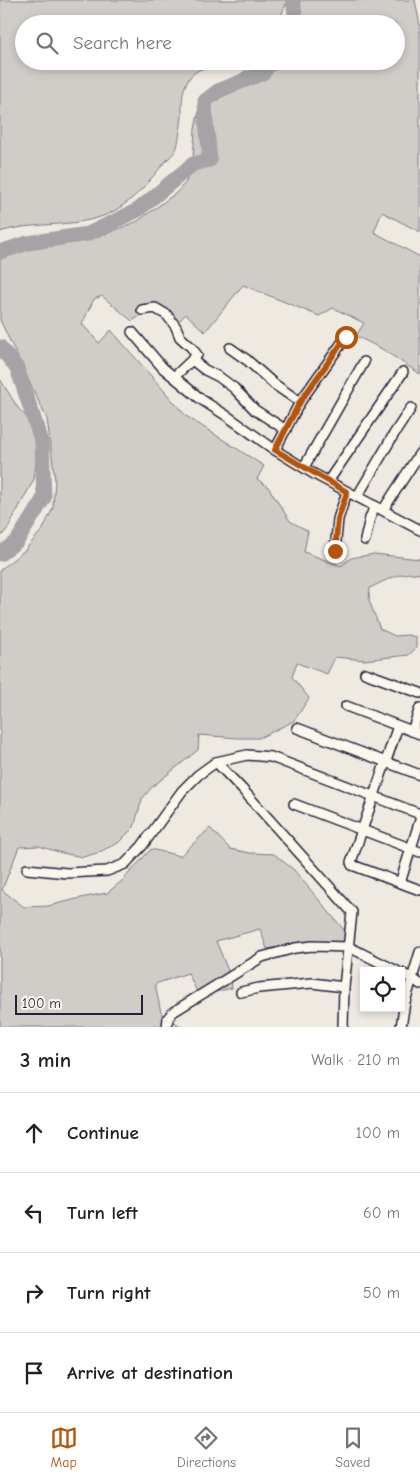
<!DOCTYPE html>
<html lang="en">
<head>
<meta charset="utf-8">
<style>
  body { margin:0; font-family:"Comic Neue",sans-serif; background:#f6f6f6; color:#202124 }
  .controls { position:absolute; right:15px; bottom:15px; display:grid; overflow:hidden; border-radius:0px; box-shadow:0 2px 8px #0003 }
  .controls button { width:45px; height:45px; display:grid; place-items:center; padding:0; border:0; border-bottom:1px solid #e0e0e0; background:#fff; color:#202124; font:25px sans-serif }
  .scale { position:absolute; left:15px; bottom:12px; width:128px; box-sizing:border-box; padding-left:5px; border:2px solid #22223b; border-top:0; font-size:14px; line-height:18px; white-space:nowrap; color:#22223b; -webkit-text-stroke:4px #fbf7ec; paint-order:stroke }
  .stop { position:absolute; width:15px; height:15px; margin:-11px; border:4px solid #b45309; border-radius:50%; background:#fff }
  .stop.end { background:#b45309; border-color:#fff; box-shadow:0 1px 5px #0008 }
  .list { margin:0; padding:0; list-style:none }
  h2 { display:flex; justify-content:space-between; align-items:center; height:65px; margin:0; padding:0 20px; font-size:21px }
  h2 small { font-size:16px; font-weight:400; color:#757577 }
  .list li { display:grid; grid-template-columns:32px 1fr auto; gap:15px; align-items:center; box-sizing:border-box; height:80px; padding:0 20px; border-top:1px solid #e0e0e0 }
  .list b { display:block; font-size:19px; white-space:nowrap }
  .list em { font-size:16px; font-style:normal; color:#757577 }
  .icon { flex:none; width:28px; height:28px; fill:none; stroke:currentColor; stroke-width:2; stroke-linecap:round; stroke-linejoin:round }
  .map { position:relative; flex:none; width:420px; height:1027px; overflow:hidden }
  .search { position:absolute; background:#fff; box-shadow:0 2px 8px #0003; left:15px; right:15px; top:15px; height:55px; display:flex; align-items:center; gap:12px; box-sizing:border-box; padding:0 18px; border-radius:28px; color:#757577; font-size:19px }
  .sheet { height:385px; background:#fff }
  nav { display:flex; justify-content:space-around; align-items:center; box-sizing:border-box; height:70px; border-top:1px solid #e0e0e0; background:#fff; font-size:14px; color:#757577 }
  nav a { display:grid; justify-items:center; gap:2px }
  nav .on { color:#b45309 }
  .map>svg:first-child { display:block }
</style>
</head>
<body>
<div class="map">
<svg width="420" height="1027" viewBox="0 0 420 1027">
  <rect width="100%" height="100%" fill="#eeeae2"/>
  <filter id="ink" filterUnits="userSpaceOnUse"><feTurbulence type="fractalNoise" baseFrequency=".02" numOctaves="2"/><feDisplacementMap in="SourceGraphic" scale="10" xChannelSelector="R" yChannelSelector="G"/><feConvolveMatrix kernelMatrix="1 2 1 2 8 2 1 2 1" color-interpolation-filters="sRGB"/></filter>
  <g filter="url(#ink)">
    <g fill="#d0cdc9" stroke="#797882">
      <path d="M0,0H288L277,24H24V61H225C216,65 199,68 193,74C181,85 182,102 182,117C181,125 179,140 177,147C175,153 169,158 165,162C150,180 136,198 116,210C81,230 37,220 0,232Z"/>
      <path d="M297,0H415L420,26V232L382,212L374,232L420,257V374L382,349L356,336L364,323L333,308L319,316L243,285L205,332L186,314L176,324L156,306L132,321L102,296L94,299L82,324L99,343L111,330L186,416L264,466L257,479L268,487L290,521L308,531L304,552L341,566L351,558L374,554L420,559V574C404,570 384,581 370,588L369,600L380,629L395,636L408,635L416,637V648L409,655L364,660L335,657L327,674L297,663L292,677L309,698L294,721L259,738H238L199,735L198,750L152,787L142,799L134,827L118,843L97,853L83,857L62,853L39,846L19,847L2,890L24,907L48,906L85,897L107,893L122,881L151,849L180,856L210,828L230,849L250,853L274,854L294,870L349,936L345,946L311,941L267,949L260,929L216,941L231,978L232,988L199,996L188,973L155,984L161,1013L182,1027H0V570L25,550L43,529L53,508L55,480L47,419L0,320V254L63,239L88,235L106,234L138,221L176,193L186,182L193,159L195,129L200,106L224,85L247,70L257,61H396V24H291L295,12Z"/>
      <path d="M0,379L18,408L31,422L39,437L34,479L8,528L0,538Z"/>
    </g>
    <g fill="none" stroke-linecap="round" stroke-linejoin="round">
      <g stroke="#a6a3a7" stroke-width="15">
        <path d="M293,0L296,21L295,24"/>
        <path d="M0,252L28,243L88,234L138,210L193,164L210,160L206,121L205,101L218,91L263,73L273,61"/>
        <path d="M0,347L17,368L42,443L44,498L17,541L0,554"/>
      </g>
      <g stroke="#22223b" stroke-width="12">
        <g id="minor">
          <path d="M142,310L155,308L167,315L176,327L180,337L191,347L197,355L174,377"/>
          <path d="M132,332L163,368L202,400L227,416L275,450L314,474L420,530"/>
          <path d="M230,348L247,360L274,384L300,402"/>
          <path d="M192,360L205,370L219,377L234,388L255,410L286,430"/>
          <path d="M275,450L300,402L346,337"/>
          <path d="M304,467L364,362"/>
          <path d="M329,480L403,372"/>
          <path d="M357,497L394,434L411,408"/>
          <path d="M383,510L420,453"/>
          <path d="M365,540L370,518L375,506"/>
          <path d="M335,551L338,519L347,492"/>
          <path d="M365,673L420,693"/>
          <path d="M346,706L420,734"/>
          <path d="M398,726L351,862L352,865L420,890"/>
          <path d="M297,728L420,775"/>
          <path d="M412,731L420,708"/>
          <path d="M216,762L242,789L352,912L344,987L343,1027"/>
          <path d="M294,804L420,852"/>
          <path d="M27,869L67,873L107,871L125,864L142,846L182,791L198,775L216,762L247,755L271,757L420,814"/>
          <path d="M400,883L420,820"/>
          <path d="M401,973L412,978L420,984"/>
          <path d="M241,992L259,988L312,983L344,987"/>
          <path d="M167,1027L168,1018L173,1012L262,957L295,948L312,946L349,947L397,971"/>
          <path d="M401,1027L405,1002L420,952"/>
        </g>
      </g>
      <use href="#minor" stroke="#fbf7ec" stroke-width="9"/>
    </g>
  </g>
  <g fill="none" stroke-linecap="round" stroke-linejoin="round" filter="url(#ink)">
    <path stroke="#b45309" stroke-width="6" d="M335,551L338,519L347,492L275,450L300,402L346,337"/>
  </g>
</svg>
<div class="controls">
<button><svg class="icon" aria-label="locate" viewBox="0 0 24 24"><circle cx="12" cy="12" r="6"/><path d="M12 2v4M12 18v4M2 12h4M18 12h4"/></svg></button>
</div>
<div class="scale">100 m</div>
<div class="stop" style="left:346px;top:337px"></div>
<div class="stop end" style="left:335px;top:551px"></div>
<div class="search"><svg class="icon" aria-label="search" viewBox="0 0 24 24"><circle cx="10" cy="10" r="6"/><path d="M15 15l6 6"/></svg>Search here</div>
</div>
<section class="sheet">
<h2>3 min<small>Walk · 210 m</small></h2>
<ul class="list">
<li><svg class="icon" aria-label="ahead" viewBox="0 0 24 24"><path d="M12 20V5M6 11l6-6 6 6"/></svg><div><b>Continue</b></div><em>100 m</em></li>
<li><svg class="icon" aria-label="left" viewBox="0 0 24 24"><path d="M17 20v-9H6M10 6l-5 5 5 5"/></svg><div><b>Turn left</b></div><em>60 m</em></li>
<li><svg class="icon" aria-label="right" viewBox="0 0 24 24"><path d="M7 20v-9h11M14 6l5 5-5 5"/></svg><div><b>Turn right</b></div><em>50 m</em></li>
<li><svg class="icon" aria-label="arrive" viewBox="0 0 24 24"><path d="M6 21V4h12l-3 4 3 4H6"/></svg><div><b>Arrive at destination</b></div></li>
</ul>
</section>
<nav>
<a class="on"><svg class="icon" aria-label="map" viewBox="0 0 24 24"><path d="M3 6l6-2 6 2 6-2v14l-6 2-6-2-6 2zM9 4v14M15 6v14"/></svg>Map</a>
<a><svg class="icon" aria-label="directions" viewBox="0 0 24 24"><path d="M12 3l9 9-9 9-9-9zM9 14v-3h6M13 9l2 2-2 2"/></svg>Directions</a>
<a><svg class="icon" aria-label="saved" viewBox="0 0 24 24"><path d="M7 4h10v16l-5-4-5 4z"/></svg>Saved</a>
</nav>
</body>
</html>
